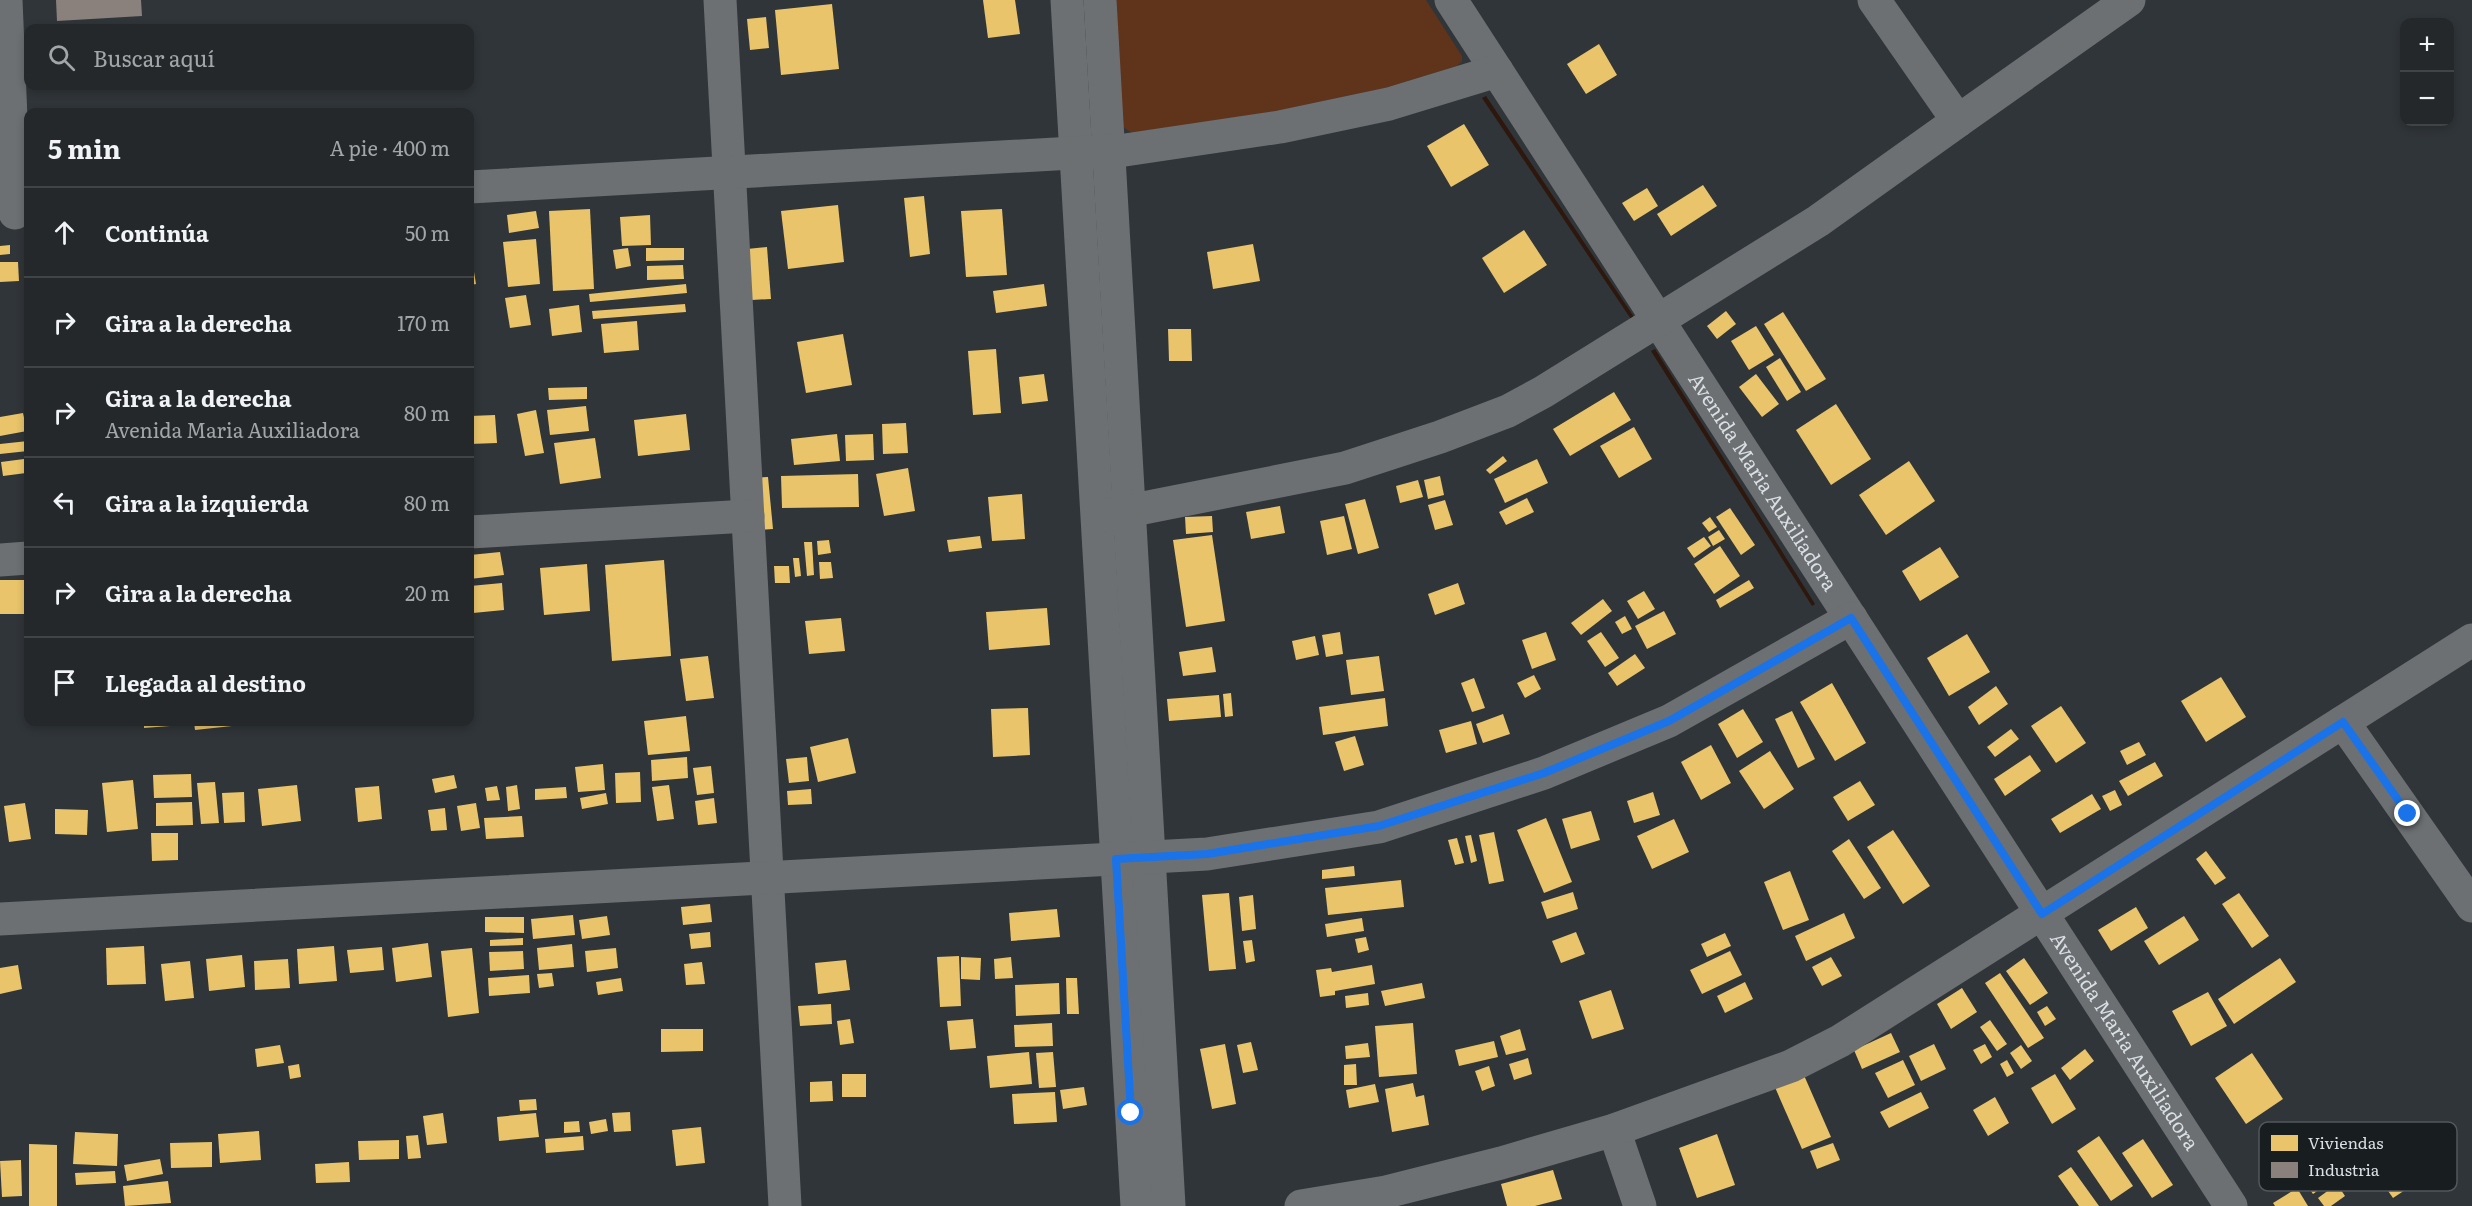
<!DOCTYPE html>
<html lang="es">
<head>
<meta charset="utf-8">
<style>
  body { margin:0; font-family:Literata,serif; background:#303437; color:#f1f3f6 }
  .controls { position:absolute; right:18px; top:18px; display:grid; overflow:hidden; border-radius:12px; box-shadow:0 3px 9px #0003 }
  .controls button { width:54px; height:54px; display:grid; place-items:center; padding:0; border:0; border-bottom:2px solid #414447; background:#24282b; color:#f1f3f6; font:30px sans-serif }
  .stop { position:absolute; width:18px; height:18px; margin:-14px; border:4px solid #1a73e8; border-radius:50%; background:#fff }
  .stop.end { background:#1a73e8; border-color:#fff; box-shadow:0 2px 6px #0008 }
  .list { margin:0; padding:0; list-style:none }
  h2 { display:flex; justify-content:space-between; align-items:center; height:78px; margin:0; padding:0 24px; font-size:26px }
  h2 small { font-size:20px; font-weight:400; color:#a3a6a9 }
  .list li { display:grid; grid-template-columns:39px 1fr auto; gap:18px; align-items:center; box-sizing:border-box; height:90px; padding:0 24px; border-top:2px solid #414447 }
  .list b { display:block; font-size:22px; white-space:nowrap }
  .list p { margin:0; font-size:20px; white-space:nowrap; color:#a3a6a9 }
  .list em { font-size:20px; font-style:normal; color:#a3a6a9 }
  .icon { flex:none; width:33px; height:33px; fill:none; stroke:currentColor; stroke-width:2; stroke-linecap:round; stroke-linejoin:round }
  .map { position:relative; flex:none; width:2472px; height:1206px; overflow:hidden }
  .search { position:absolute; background:#24282b; box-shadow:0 3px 9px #0003; left:24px; top:24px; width:450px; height:66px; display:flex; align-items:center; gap:15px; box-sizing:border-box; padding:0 21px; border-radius:12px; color:#a3a6a9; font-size:22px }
  .panel { position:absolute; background:#24282b; box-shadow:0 3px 9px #0003; left:24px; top:108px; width:450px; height:618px; border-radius:12px }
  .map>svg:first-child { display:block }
</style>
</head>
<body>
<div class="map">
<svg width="2472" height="1206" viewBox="0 0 2472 1206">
  <rect width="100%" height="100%" fill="#303539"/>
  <path fill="#60331b" d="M1114,0H1426L1462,56V61L1457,66L1385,88L1271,112L1132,133L1123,127Z"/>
  <g fill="#2e170c">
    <path d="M1486,96L1636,320L1633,322L1482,98Z"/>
    <path d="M1655,349L1815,604L1812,606L1651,351Z"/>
  </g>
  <g fill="#e9c46a">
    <path d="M983,0H1015L1020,34L988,38Z"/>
    <path d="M832,4L839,69L781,75L775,10Z"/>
    <path d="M766,17L769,48L750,50L747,19Z"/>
    <path d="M1599,44L1617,75L1586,94L1567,64Z"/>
    <path d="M1464,124L1489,165L1451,187L1427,146Z"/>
    <path d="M1703,185L1717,206L1671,236L1657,214Z"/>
    <path d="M1647,188L1658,206L1634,221L1622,203Z"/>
    <path d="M924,196L930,254L910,257L904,198Z"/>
    <path d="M838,205L844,262L788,269L781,211Z"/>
    <path d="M590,209L594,289L553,291L549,211Z"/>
    <path d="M1002,209L1007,275L966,277L961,211Z"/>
    <path d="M536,211L539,228L509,233L507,215Z"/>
    <path d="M650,215L651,245L622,246L620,217Z"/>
    <path d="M1524,230L1547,265L1504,293L1482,258Z"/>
    <path d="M536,239L540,284L508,287L503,242Z"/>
    <path d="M1253,244L1260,281L1213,289L1207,252Z"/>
    <path d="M10,245V254L0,255V246Z"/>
    <path d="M767,247L771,299L752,300L747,249Z"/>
    <path d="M470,248L476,284L470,285Z"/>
    <path d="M628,248L631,266L616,269L613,250Z"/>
    <path d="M646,248H684V260L646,261Z"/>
    <path d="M0,262H18L19,281L0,282Z"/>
    <path d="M683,265L684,279L647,280V266Z"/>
    <path d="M686,284L687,293L590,302L589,294Z"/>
    <path d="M1044,284L1047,306L996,313L993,291Z"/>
    <path d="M526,295L531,325L510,328L505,298Z"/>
    <path d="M685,304L686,312L593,319L592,311Z"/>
    <path d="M579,305L582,332L552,336L549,309Z"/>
    <path d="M1726,311L1736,324L1717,339L1707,326Z"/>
    <path d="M1783,312L1826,379L1806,391L1764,324Z"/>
    <path d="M637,321L639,350L604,353L601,324Z"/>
    <path d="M1756,326L1774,355L1749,370L1731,341Z"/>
    <path d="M1168,329H1191L1192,361H1169Z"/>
    <path d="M843,334L852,385L806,393L797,342Z"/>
    <path d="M996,349L1001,413L973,415L968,351Z"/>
    <path d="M1780,358L1801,392L1787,401L1766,367Z"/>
    <path d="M1044,374L1048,401L1022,404L1019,377Z"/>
    <path d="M1756,374L1779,404L1762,417L1739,387Z"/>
    <path d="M587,387V399L549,400L548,388Z"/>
    <path d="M1614,392L1631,420L1570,456L1553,429Z"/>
    <path d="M1836,404L1871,459L1831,485L1796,430Z"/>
    <path d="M586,406L589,431L550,435L547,410Z"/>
    <path d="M536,410L544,453L525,456L517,414Z"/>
    <path d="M23,413L27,431L0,436V417Z"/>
    <path d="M686,414L690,450L638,456L634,420Z"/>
    <path d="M495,415L497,443L470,444V416Z"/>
    <path d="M906,423L908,453L883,454L882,424Z"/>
    <path d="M1634,427L1652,459L1619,478L1600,446Z"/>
    <path d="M837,434L840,461L794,465L791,439Z"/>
    <path d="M873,434L874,460L846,461L845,435Z"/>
    <path d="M595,438L601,478L560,484L554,443Z"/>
    <path d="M28,441V451L0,454V444Z"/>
    <path d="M1503,456L1507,461L1490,474L1486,470Z"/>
    <path d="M24,459L26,473L3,476L1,462Z"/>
    <path d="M1537,459L1548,483L1505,503L1494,479Z"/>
    <path d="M1909,461L1935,501L1886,535L1859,495Z"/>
    <path d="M908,468L915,511L884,516L876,474Z"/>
    <path d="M858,474L859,507L782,508L781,476Z"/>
    <path d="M1440,476L1444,495L1428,499L1424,480Z"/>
    <path d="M768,477L773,529L756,530L751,478Z"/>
    <path d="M1418,480L1423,497L1400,503L1396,486Z"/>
    <path d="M1022,494L1025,539L992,541L988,497Z"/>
    <path d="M1527,498L1534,512L1506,525L1499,512Z"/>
    <path d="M1365,499L1379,548L1358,554L1345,504Z"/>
    <path d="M1445,500L1453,525L1435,530L1428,505Z"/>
    <path d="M1280,506L1285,533L1251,539L1246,512Z"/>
    <path d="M1730,508L1755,545L1741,555L1716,517Z"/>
    <path d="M1212,516L1213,532L1186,534L1185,517Z"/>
    <path d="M1344,516L1352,549L1327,555L1320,521Z"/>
    <path d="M1710,517L1717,527L1709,532L1702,523Z"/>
    <path d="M1719,530L1725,539L1713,546L1708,537Z"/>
    <path d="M1212,535L1225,621L1186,627L1173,540Z"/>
    <path d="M980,536L982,548L949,552L947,540Z"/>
    <path d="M1704,537L1711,546L1694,558L1687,548Z"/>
    <path d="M829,540L831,553L818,555L817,541Z"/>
    <path d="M804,542H812L814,575L807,576Z"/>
    <path d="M1720,546L1740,576L1714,594L1694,564Z"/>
    <path d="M1940,547L1959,577L1920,601L1902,571Z"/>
    <path d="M500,552L504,575L470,579V555Z"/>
    <path d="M793,558H799L801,576L795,577Z"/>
    <path d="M664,560L671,656L612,661L605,565Z"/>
    <path d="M819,562H831L833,578L820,579Z"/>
    <path d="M587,564L590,611L544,615L540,568Z"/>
    <path d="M774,566H789L790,583H775Z"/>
    <rect x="0" y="580" width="28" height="34"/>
    <path d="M1749,580L1754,588L1720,608L1716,600Z"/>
    <path d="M502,583L504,610L473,613L470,586Z"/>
    <path d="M1458,583L1465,604L1435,615L1428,594Z"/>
    <path d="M1644,591L1655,609L1638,619L1627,601Z"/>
    <path d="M1603,599L1612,611L1581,635L1571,623Z"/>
    <path d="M1047,608L1050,645L989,650L986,612Z"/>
    <path d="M1664,611L1676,634L1647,649L1635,626Z"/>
    <path d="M1625,616L1632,629L1622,634L1615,622Z"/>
    <path d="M841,618L845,651L809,654L805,621Z"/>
    <path d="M1340,632L1343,654L1326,657L1322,635Z"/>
    <path d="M1546,632L1556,660L1532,669L1522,640Z"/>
    <path d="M1601,632L1619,658L1605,667L1587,641Z"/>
    <path d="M1967,634L1990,672L1949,696L1927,658Z"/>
    <path d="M1315,636L1319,655L1296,660L1292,641Z"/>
    <path d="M1212,647L1216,672L1183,676L1179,652Z"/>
    <path d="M1635,654L1645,668L1617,686L1608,673Z"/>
    <path d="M708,656L714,698L686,701L680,659Z"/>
    <path d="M1379,656L1384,691L1351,695L1346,660Z"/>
    <path d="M1534,675L1541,689L1525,698L1517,683Z"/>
    <path d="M2221,677L2246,717L2206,742L2181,701Z"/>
    <path d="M1474,678L1485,708L1472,712L1461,683Z"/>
    <path d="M1832,683L1866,743L1835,761L1800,702Z"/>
    <path d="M1996,686L2008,704L1979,725L1968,707Z"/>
    <path d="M1231,693L1233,716L1225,717L1223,694Z"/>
    <path d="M1219,695L1221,717L1169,721L1167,699Z"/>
    <path d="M1385,698L1388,726L1323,735L1319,707Z"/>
    <path d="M2061,706L2086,743L2056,763L2031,726Z"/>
    <path d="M1028,708L1030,755L993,757L991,709Z"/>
    <path d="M1743,709L1763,742L1737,758L1718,724Z"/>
    <path d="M1792,711L1815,759L1798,768L1775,719Z"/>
    <path d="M1503,714L1510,734L1483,743L1476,724Z"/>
    <path d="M686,716L690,751L648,755L644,721Z"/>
    <path d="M1471,721L1477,744L1446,753L1439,730Z"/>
    <path d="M144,722H183V725L144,728Z"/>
    <path d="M194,722H231L232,726L195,730Z"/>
    <path d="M2011,729L2019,739L1995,757L1987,747Z"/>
    <path d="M1355,736L1364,765L1344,771L1335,742Z"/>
    <path d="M848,738L856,773L818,782L810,747Z"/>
    <path d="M2139,742L2146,755L2127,765L2120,751Z"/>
    <path d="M1711,745L1731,783L1701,800L1681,762Z"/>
    <path d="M1770,751L1794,789L1764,809L1739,771Z"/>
    <path d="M2030,755L2041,771L2005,796L1994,779Z"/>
    <path d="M687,757L688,778L652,781L651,760Z"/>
    <path d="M807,757L809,781L789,783L786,759Z"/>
    <path d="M2155,762L2163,776L2128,796L2119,781Z"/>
    <path d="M603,764L605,790L578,792L575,767Z"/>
    <path d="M711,766L714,793L697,795L693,768Z"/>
    <path d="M640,772L641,802L616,803L615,773Z"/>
    <path d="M191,774L192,797L154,798L153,775Z"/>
    <path d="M454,775L457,788L435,793L432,779Z"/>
    <path d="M133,780L138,829L107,832L102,783Z"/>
    <path d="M1860,781L1875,805L1848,821L1833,797Z"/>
    <path d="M215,782L219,823L201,824L197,783Z"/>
    <path d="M297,785L301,821L262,826L258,789Z"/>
    <path d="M517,785L520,809L508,811L506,787Z"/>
    <path d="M669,785L674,819L657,821L652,787Z"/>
    <path d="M379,786L382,819L358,822L355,788Z"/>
    <path d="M497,786L500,800L487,801L485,788Z"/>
    <path d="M566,787L567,798L535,800V789Z"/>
    <path d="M811,789L812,804L788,805L787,791Z"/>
    <path d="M2115,790L2122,805L2110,811L2102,796Z"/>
    <path d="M244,792L245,822L224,823L222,793Z"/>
    <path d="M1653,792L1660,815L1634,823L1627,801Z"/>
    <path d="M606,793L608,804L582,809L580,798Z"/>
    <path d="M2092,794L2101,809L2060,833L2051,819Z"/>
    <path d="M714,798L717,823L698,825L695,801Z"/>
    <path d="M192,802L193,825L156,826V803Z"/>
    <path d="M25,803L31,839L9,842L4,806Z"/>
    <path d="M476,803L480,828L461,831L457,806Z"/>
    <path d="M445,808L447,830L431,831L428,810Z"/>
    <path d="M55,809L88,810L87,835L55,834Z"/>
    <path d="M1591,811L1600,840L1571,849L1562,819Z"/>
    <path d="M522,816L524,837L486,839L484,818Z"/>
    <path d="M1546,818L1572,882L1544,893L1517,830Z"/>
    <path d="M1674,819L1689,852L1652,869L1637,836Z"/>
    <path d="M1893,830L1930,886L1903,904L1867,847Z"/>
    <path d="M1494,832L1504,881L1489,884L1479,835Z"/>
    <path d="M151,833H178V860L152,861Z"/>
    <path d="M1471,835L1477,861L1471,863L1465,836Z"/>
    <path d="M1457,838L1464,863L1455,865L1448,840Z"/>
    <path d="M1849,839L1881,888L1864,899L1832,851Z"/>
    <path d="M2206,851L2226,878L2215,885L2196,859Z"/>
    <path d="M1354,866L1355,876L1322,879V870Z"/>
    <path d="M1790,871L1809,920L1783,930L1764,882Z"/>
    <path d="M1401,880L1404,907L1328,915L1325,888Z"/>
    <path d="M1573,892L1578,909L1547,919L1541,902Z"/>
    <path d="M1229,893L1236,969L1209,971L1202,895Z"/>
    <path d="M2239,893L2269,936L2252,948L2222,904Z"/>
    <path d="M1253,895L1256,929L1242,931L1239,897Z"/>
    <path d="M710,904L712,922L683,925L681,907Z"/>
    <path d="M2136,907L2148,928L2111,951L2098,930Z"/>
    <path d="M1057,909L1060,937L1011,941L1009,913Z"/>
    <path d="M1844,913L1855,938L1806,961L1795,936Z"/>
    <path d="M573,915L575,935L533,939L531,919Z"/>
    <path d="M607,916L610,935L582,939L579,920Z"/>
    <path d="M2184,916L2199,940L2159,965L2144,941Z"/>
    <path d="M485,917H524V933L485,932Z"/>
    <path d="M1362,918L1364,931L1327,937L1325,924Z"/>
    <path d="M710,932L711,947L691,949L689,934Z"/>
    <path d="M1576,932L1585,954L1561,963L1552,941Z"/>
    <path d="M1725,933L1731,946L1707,957L1701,944Z"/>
    <path d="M1366,937L1369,950L1358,953L1355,939Z"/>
    <path d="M523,938V945L490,946V940Z"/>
    <path d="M1252,940L1255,961L1246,963L1243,941Z"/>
    <path d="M428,943L432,977L396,982L392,948Z"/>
    <path d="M572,944L574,967L539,970L537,948Z"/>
    <path d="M144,946L146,984L107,985L106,948Z"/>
    <path d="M334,946L337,981L299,984L297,949Z"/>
    <path d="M382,947L384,970L350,973L347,950Z"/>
    <path d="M472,948L479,1013L448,1017L441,951Z"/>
    <path d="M616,948L618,968L587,972L585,951Z"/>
    <path d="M523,951L524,969L490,971L489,952Z"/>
    <path d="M1730,951L1742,975L1702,994L1690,970Z"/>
    <path d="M242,955L245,987L209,991L206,959Z"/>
    <path d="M959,956L961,1006L940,1007L937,957Z"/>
    <path d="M961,957L981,958L980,980L961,979Z"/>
    <path d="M1011,957L1013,978L995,979L994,959Z"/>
    <path d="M1831,957L1842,976L1822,986L1812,967Z"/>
    <path d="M2024,958L2048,993L2030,1005L2006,971Z"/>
    <path d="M2280,958L2296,982L2234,1024L2218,999Z"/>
    <path d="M288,959L290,988L255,990L254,961Z"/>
    <path d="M846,960L850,990L818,994L815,963Z"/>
    <path d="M190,961L194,998L165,1001L161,964Z"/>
    <path d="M702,962L705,984L686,985L684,964Z"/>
    <path d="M18,965L22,989L0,994V968Z"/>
    <path d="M1372,965L1375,984L1335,991V995L1320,997L1316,970L1331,968L1332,972Z"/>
    <path d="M552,973L554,986L539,988L537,974Z"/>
    <path d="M2000,973L2044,1038L2028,1048L1985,983Z"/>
    <path d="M529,975L530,993L489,996L488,978Z"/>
    <path d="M621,978L623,991L598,995L596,982Z"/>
    <path d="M1066,978H1077L1079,1014H1067Z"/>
    <path d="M1745,982L1753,999L1725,1013L1717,996Z"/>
    <path d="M1059,983L1060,1014L1016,1016L1015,985Z"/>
    <path d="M1422,983L1425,998L1385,1006L1381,991Z"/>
    <path d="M1962,988L1977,1012L1951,1029L1937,1004Z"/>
    <path d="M1611,990L1624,1029L1592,1039L1579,1001Z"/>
    <path d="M2208,992L2227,1026L2191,1046L2172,1011Z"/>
    <path d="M1368,993L1369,1005L1346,1008L1345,996Z"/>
    <path d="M831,1004L832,1024L800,1026L798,1006Z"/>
    <path d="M2047,1006L2056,1019L2045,1026L2037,1012Z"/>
    <path d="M850,1019L854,1043L840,1045L837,1021Z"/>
    <path d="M973,1019L976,1048L950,1050L947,1021Z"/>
    <path d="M1990,1020L2007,1044L1997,1051L1980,1027Z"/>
    <path d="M1052,1023L1053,1046L1015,1047L1014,1025Z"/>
    <path d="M1413,1023L1417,1074L1379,1077L1375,1026Z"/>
    <path d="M661,1029H703V1051L661,1052Z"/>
    <path d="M1520,1029L1526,1050L1506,1055L1500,1036Z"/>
    <path d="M1891,1033L1900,1052L1862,1069L1854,1050Z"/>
    <path d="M1494,1041L1498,1057L1459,1066L1455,1050Z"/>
    <path d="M1251,1042L1258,1070L1243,1073L1237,1045Z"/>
    <path d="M1368,1043L1370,1057L1346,1059L1345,1046Z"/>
    <path d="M1225,1044L1236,1104L1212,1109L1200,1049Z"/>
    <path d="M1934,1044L1946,1069L1921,1081L1909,1056Z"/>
    <path d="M1985,1044L1992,1057L1981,1064L1973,1050Z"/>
    <path d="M280,1045L284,1063L257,1067L255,1049Z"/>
    <path d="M2021,1045L2032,1061L2021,1069L2010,1053Z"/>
    <path d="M2085,1049L2094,1061L2070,1080L2061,1068Z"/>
    <path d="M1029,1052L1032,1084L990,1088L987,1056Z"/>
    <path d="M1053,1052L1056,1087L1039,1088L1036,1053Z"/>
    <path d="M2252,1053L2283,1099L2246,1124L2215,1078Z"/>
    <path d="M1528,1058L1532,1074L1514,1080L1509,1064Z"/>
    <path d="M1903,1060L1915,1085L1888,1098L1875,1073Z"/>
    <path d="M2007,1060L2014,1073L2007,1077L2000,1064Z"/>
    <path d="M299,1064L301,1077L290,1079L288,1066Z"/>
    <path d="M1356,1064L1357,1085H1344V1065Z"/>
    <path d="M1489,1066L1495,1086L1482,1091L1475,1071Z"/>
    <path d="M1803,1073L1831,1137L1802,1149L1774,1085Z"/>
    <rect x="842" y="1074" width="24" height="23"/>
    <path d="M2055,1074L2076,1109L2052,1124L2031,1088Z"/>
    <path d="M832,1081L833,1101L810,1102V1082Z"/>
    <path d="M1413,1083L1416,1097L1424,1095L1429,1125L1392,1132L1385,1089Z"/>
    <path d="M1375,1084L1379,1102L1349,1108L1346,1090Z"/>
    <path d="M1084,1087L1087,1105L1063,1109L1060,1090Z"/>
    <path d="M1055,1092L1057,1122L1014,1124L1012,1094Z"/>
    <path d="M1921,1092L1929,1108L1889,1128L1880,1112Z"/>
    <path d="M1995,1097L2009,1123L1988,1136L1973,1110Z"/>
    <path d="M536,1099L537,1110L520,1111L519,1100Z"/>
    <path d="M630,1112L631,1131L614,1132L612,1113Z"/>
    <path d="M443,1113L447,1143L427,1145L423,1116Z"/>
    <path d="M536,1113L539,1137L499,1141L497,1117Z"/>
    <path d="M606,1119L608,1131L591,1134L589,1122Z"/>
    <path d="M579,1121L580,1132L564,1133V1122Z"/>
    <path d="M701,1127L705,1163L676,1166L672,1130Z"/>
    <path d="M259,1131L261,1160L220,1163L218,1134Z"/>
    <path d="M75,1132L118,1134L117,1166L73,1164Z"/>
    <path d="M1717,1134L1735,1185L1697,1198L1679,1148Z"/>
    <path d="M418,1135L421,1158L408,1159L406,1136Z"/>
    <path d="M583,1136L584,1150L546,1153L545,1139Z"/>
    <path d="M2099,1136L2133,1186L2111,1201L2077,1151Z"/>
    <path d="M2143,1139L2173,1185L2152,1198L2122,1153Z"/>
    <path d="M399,1140V1159L359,1160L358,1141Z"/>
    <path d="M212,1142V1167L171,1168L170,1143Z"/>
    <path d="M1833,1143L1840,1160L1817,1169L1810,1151Z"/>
    <path d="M29,1144L57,1145V1206H29Z"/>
    <path d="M2411,1157L2425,1177L2393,1198L2379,1178Z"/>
    <path d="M160,1159L163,1174L127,1181L124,1165Z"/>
    <path d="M21,1160L22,1196L2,1197L0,1161Z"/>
    <path d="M349,1162L350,1182L316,1183L315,1164Z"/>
    <path d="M2071,1167L2099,1206H2079L2058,1176Z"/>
    <path d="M2330,1167L2337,1177L2313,1194L2306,1184Z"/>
    <path d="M1553,1170L1562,1199L1535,1206H1507L1501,1184Z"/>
    <path d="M115,1171L116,1183L76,1185L75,1173Z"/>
    <path d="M168,1181L171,1203L125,1206L123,1186Z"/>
    <path d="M2337,1184L2345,1196L2331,1206H2324L2318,1198Z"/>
    <path d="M2297,1188L2308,1206H2275L2273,1203Z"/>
  </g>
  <path fill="#8a817c" d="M56,0H141L142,16L57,21Z"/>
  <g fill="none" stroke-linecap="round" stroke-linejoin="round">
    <g stroke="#6c7072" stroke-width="33">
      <path d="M6,0L15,213"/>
      <path d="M720,0L785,1206"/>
      <path d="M1067,0L1137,1206"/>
      <path d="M1100,0L1169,1206"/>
      <path id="s1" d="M1451,0L2231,1206"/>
      <path d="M1958,121L2129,0"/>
      <path d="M470,187L1125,150L1280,127L1389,104L1497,71"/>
      <path d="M1108,515L1345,468L1440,437L1508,411L1543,392L1818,221L1958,121L1874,0"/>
      <path d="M470,532L748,516"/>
      <path d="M0,560L28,558"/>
      <path d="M2343,722L2472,906"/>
      <path d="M0,919L1207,854L1379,827L1544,773L1669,721L1851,618"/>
      <path d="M1614,1130L1640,1206"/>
      <path d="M1301,1206L1386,1192L1501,1163L1614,1130L1791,1066L1840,1041L2472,640"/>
    </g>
  </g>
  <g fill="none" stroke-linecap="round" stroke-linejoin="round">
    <path stroke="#1a73e8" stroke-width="8" d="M1131,1113L1116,859L1207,854L1379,826L1544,773L1669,721L1851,618L2042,914L2343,722L2408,814"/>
  </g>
  <g text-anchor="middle" stroke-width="6" stroke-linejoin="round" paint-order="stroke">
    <g font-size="20" fill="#d9dfe4" stroke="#181d20">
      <text dy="7" stroke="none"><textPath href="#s1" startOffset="574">Avenida Maria Auxiliadora</textPath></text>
      <text dy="7" stroke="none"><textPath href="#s1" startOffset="1240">Avenida Maria Auxiliadora</textPath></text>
    </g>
  </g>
  <rect x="2259" y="1122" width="198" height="69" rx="9" fill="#181d20" stroke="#52575b" stroke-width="1.5"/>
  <rect x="2271" y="1135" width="27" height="16" fill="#e9c46a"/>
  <rect x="2271" y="1162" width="27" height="16" fill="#8a817c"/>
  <g font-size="16" fill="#d9dfe4">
    <text x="2308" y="1149">Viviendas</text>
    <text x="2308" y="1176">Industria</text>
  </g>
</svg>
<div class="controls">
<button>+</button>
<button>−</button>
</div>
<div class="stop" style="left:1131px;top:1113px"></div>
<div class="stop end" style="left:2408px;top:814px"></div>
<div class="search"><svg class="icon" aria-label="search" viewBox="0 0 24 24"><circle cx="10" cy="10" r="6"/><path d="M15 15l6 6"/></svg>Buscar aquí</div>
<section class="panel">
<h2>5 min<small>A pie · 400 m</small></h2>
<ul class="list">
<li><svg class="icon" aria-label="ahead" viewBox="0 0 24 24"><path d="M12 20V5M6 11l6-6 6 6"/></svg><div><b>Continúa</b></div><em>50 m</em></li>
<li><svg class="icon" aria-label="right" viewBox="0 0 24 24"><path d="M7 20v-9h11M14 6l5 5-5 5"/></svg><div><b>Gira a la derecha</b></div><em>170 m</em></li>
<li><svg class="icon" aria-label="right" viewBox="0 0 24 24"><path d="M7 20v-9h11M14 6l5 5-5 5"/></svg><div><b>Gira a la derecha</b><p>Avenida Maria Auxiliadora</p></div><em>80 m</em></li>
<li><svg class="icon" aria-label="left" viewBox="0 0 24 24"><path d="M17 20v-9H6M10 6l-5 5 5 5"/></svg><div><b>Gira a la izquierda</b></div><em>80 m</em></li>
<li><svg class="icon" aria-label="right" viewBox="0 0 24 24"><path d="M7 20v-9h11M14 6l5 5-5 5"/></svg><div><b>Gira a la derecha</b></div><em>20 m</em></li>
<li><svg class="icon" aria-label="arrive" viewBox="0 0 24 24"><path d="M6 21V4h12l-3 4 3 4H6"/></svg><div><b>Llegada al destino</b></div></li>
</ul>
</section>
</div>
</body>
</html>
